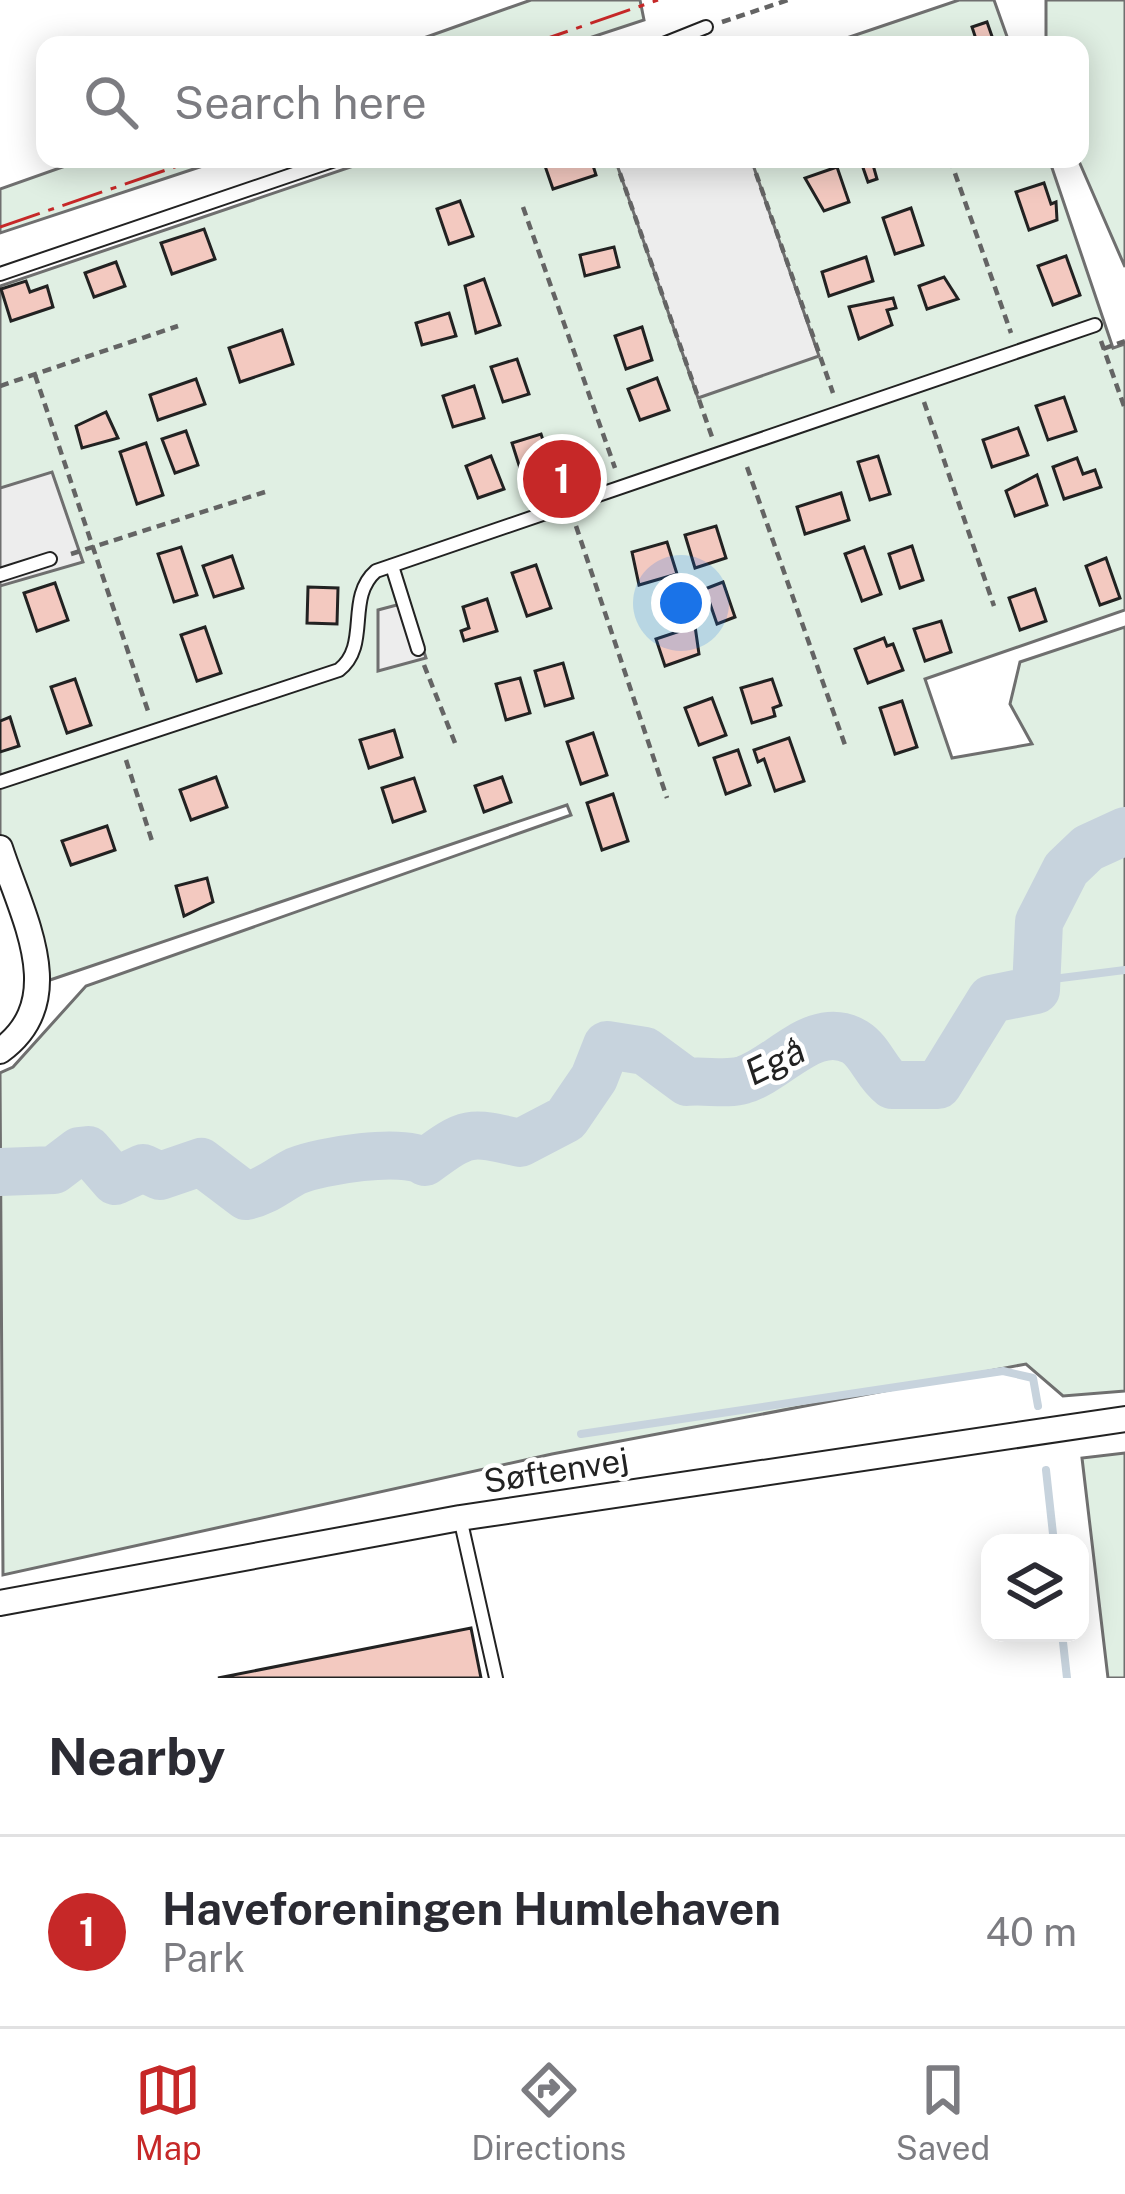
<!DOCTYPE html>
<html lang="en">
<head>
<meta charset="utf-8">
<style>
  body { margin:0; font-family:"Public Sans",sans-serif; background:#f2f2f3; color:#2b2b33 }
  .controls { position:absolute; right:36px; bottom:36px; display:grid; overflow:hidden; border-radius:24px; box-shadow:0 6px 30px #0003 }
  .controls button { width:108px; height:108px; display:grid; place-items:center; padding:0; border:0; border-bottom:3px solid #e1e1e2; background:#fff; color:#2b2b33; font:60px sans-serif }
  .you { position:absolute; left:681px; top:603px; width:42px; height:42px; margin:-30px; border:9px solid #fff; border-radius:50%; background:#1a73e8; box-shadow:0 0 0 18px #1a73e833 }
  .badge { display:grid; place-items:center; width:78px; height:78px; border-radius:50%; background:#c62828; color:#fff; font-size:39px; font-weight:700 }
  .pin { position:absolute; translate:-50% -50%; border:6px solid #fff; box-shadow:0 3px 12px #0006 }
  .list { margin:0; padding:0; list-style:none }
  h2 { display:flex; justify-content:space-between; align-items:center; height:156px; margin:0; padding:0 48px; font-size:51px }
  h2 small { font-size:39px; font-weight:400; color:#7c7c81 }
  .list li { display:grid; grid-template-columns:78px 1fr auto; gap:36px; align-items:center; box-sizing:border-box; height:192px; padding:0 48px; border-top:3px solid #e1e1e2 }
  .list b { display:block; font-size:45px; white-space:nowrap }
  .list p { margin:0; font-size:39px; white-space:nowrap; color:#7c7c81 }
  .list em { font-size:39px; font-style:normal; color:#7c7c81 }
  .icon { flex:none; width:66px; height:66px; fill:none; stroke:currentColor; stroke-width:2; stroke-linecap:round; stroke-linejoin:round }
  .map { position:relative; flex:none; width:1125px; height:1678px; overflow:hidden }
  .search { position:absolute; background:#fff; box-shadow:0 6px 30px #0003; left:36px; right:36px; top:36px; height:132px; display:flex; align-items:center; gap:30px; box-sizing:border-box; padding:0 42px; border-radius:24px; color:#7c7c81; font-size:45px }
  .sheet { height:348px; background:#fff }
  nav { display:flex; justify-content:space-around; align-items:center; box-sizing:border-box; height:168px; border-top:3px solid #e1e1e2; background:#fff; font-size:33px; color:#7c7c81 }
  nav a { display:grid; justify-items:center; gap:6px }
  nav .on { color:#c62828 }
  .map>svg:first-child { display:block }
</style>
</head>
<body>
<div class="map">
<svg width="1125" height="1678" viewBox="0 0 1125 1678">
  <rect width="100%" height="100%" fill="#fff"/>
  <g fill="#e0efe3" stroke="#6f6f6f" stroke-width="3">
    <path d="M531,0H640L644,20L568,45H404Z"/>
    <path d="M959,0H994L1010,45H826Z"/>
    <path d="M1046,0H1125V267L1078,159L1080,45H1046Z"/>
    <path d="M85,159H224L0,233V189Z"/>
    <path d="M374,159H1049L1113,348L1125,344V610L925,679L952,758L1032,744L1010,704L1020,662L1125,627V1391L1063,1396L1026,1364L552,1454L3,1575L0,1073L13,1067L86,986L571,815L567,805L47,981L0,844V286Z"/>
    <path d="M1125,1453V1678H1108L1082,1458Z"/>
  </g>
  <g fill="#ededed" stroke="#6f6f6f" stroke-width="3">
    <path d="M615,159H751L819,356L698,398Z"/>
    <path d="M52,472L83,562L0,586V488Z"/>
    <path d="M408,602L426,658L378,671V610Z"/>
  </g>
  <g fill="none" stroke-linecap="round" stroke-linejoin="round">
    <g stroke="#c7d3dd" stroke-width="8">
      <path d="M1037,981L1125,970"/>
      <path d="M581,1434L1003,1371L1033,1378L1038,1406"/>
      <path d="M1046,1470L1054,1543"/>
      <path d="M1062,1633L1067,1678"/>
    </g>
    <path stroke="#c7d3dd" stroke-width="48" d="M0,1172L54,1170L79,1151L88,1150L115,1181L143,1168L160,1176L201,1162L246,1196C266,1192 278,1180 296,1171C320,1161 404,1147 425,1162C467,1131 469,1131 520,1143L566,1119L594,1078L607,1045L645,1051L687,1082C705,1080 727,1085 743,1080C778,1070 815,1018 855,1042C871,1052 876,1073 892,1085H938L991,999L1036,990L1039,922L1066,869L1088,848L1125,831"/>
  </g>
  <g fill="#f3c9c0" stroke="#222" stroke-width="3">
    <path d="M987,22L995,45H960L976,39L972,27Z"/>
    <path d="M556,159H591L596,175L553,189L545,166Z"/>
    <path d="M860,159H882L873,165L877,179L868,182Z"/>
    <path d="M837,167L849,202L824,211L805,178Z"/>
    <path d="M1044,183L1051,204L1056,202L1057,220L1029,230L1016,192Z"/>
    <path d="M460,201L473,236L449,244L437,209Z"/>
    <path d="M911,208L923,245L895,254L883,218Z"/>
    <path d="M204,229L215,259L172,274L161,243Z"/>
    <path d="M614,247L619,267L585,276L580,255Z"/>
    <path d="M1066,256L1080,295L1053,305L1038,266Z"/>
    <path d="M866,257L873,281L829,296L822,272Z"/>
    <path d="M116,262L125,286L94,297L85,273Z"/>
    <path d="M944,277L958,299L927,309L919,286Z"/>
    <path d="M484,279L500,325L476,333L465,286Z"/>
    <path d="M26,281L30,292L47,286L53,307L11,321L1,289Z"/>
    <path d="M893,298L896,308L887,310L892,325L859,339L849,307Z"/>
    <path d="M449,313L456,336L422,345L416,323Z"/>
    <path d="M642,327L652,360L626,369L615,336Z"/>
    <path d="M282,330L293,364L240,382L229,348Z"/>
    <path d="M517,359L529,394L503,402L491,367Z"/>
    <path d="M657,378L669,410L640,420L628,389Z"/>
    <path d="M196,379L205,404L158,420L150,395Z"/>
    <path d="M474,386L484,418L453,427L443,396Z"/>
    <path d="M1064,397L1076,431L1048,440L1036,406Z"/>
    <path d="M106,412L118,438L82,448L76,426Z"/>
    <path d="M1018,428L1028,455L992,467L983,440Z"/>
    <path d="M186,431L198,465L175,473L162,439Z"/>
    <path d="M541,434L554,474L525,484L512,443Z"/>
    <path d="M146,443L163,495L137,504L120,452Z"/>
    <path d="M491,456L504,489L478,498L466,466Z"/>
    <path d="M878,456L890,494L870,500L858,462Z"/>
    <path d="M1077,458L1083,474L1095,470L1101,487L1064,499L1053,467Z"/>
    <path d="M1037,475L1047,505L1015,516L1006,491Z"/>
    <path d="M841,493L849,520L805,534L797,507Z"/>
    <path d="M716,526L726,558L695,568L685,535Z"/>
    <path d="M667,542L677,574L639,585L632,552Z"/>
    <path d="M912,546L923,580L900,588L889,554Z"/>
    <path d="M181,547L197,595L174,602L158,554Z"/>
    <path d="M864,547L881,594L862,601L845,554Z"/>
    <path d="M232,556L243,588L214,597L203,566Z"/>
    <path d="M1106,558L1120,598L1100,605L1086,566Z"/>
    <path d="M536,565L551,608L527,616L512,573Z"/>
    <path d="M723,582L735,617L717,624L705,589Z"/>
    <path d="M55,583L68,620L37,631L24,593Z"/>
    <path d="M308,587L338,588L337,624L307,623Z"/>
    <path d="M1035,589L1046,621L1020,630L1009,598Z"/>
    <path d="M487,599L497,631L464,641L461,631L469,628L463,607Z"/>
    <path d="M941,621L951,652L925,661L914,629Z"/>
    <path d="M695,626L699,654L665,666L656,639Z"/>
    <path d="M205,627L221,673L197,681L181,635Z"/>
    <path d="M884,638L887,646L893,644L903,670L868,683L855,649Z"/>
    <path d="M563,663L573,698L545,706L535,671Z"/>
    <path d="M520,678L530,713L506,720L496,684Z"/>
    <path d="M75,679L91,725L67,733L51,687Z"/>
    <path d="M772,679L781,705L773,708L775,716L752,723L741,688Z"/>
    <path d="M712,698L726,735L699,745L685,708Z"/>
    <path d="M902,701L917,747L895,754L880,708Z"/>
    <path d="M10,717L19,746L0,752V721Z"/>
    <path d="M394,730L402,757L369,768L360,740Z"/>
    <path d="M593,733L607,775L581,784L567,742Z"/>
    <path d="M789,738L804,781L775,791L764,759L758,762L754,750Z"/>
    <path d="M738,750L750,785L726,794L714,758Z"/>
    <path d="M216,777L227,807L191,820L180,790Z"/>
    <path d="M502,777L511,802L484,812L475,786Z"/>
    <path d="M414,778L425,811L393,822L382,788Z"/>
    <path d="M613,794L628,841L602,850L587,803Z"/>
    <path d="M107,826L115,850L71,865L62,841Z"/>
    <path d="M207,878L213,902L184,916L176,886Z"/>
    <path d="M471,1628L481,1678H218Z"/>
  </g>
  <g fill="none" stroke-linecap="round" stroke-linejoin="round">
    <g stroke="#222" stroke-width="16">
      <g id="service">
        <path d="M661,45L706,27"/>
        <path d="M0,274L338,159"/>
        <path d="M392,566L418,649"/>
        <path d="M0,575L50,559"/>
        <path d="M0,782L339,670C371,645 345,598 376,571L1095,325"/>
        <path d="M460,1518L496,1678"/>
      </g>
    </g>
    <g stroke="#222" stroke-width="28">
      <g id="minor">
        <path d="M0,848C22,916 71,1000 0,1051"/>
        <path d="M0,1603L460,1518L1125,1419"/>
      </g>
    </g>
    <g stroke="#646464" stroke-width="4.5" stroke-dasharray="9 6" stroke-linecap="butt">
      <path d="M722,22L788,0"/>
      <path d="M615,159L712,437"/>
      <path d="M751,159L833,393"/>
      <path d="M950,159L1011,333"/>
      <path d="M523,207L615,468"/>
      <path d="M1101,341L1125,409"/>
      <path d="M1103,349L1125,341"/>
      <path d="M35,375L149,714"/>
      <path d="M0,386L178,326"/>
      <path d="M924,402L994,606"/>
      <path d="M747,467L845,745"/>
      <path d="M576,526L667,798"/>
      <path d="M71,554L265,492"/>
      <path d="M424,665L455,743"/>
      <path d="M126,760L152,841"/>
    </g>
    <use href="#service" stroke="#fff" stroke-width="12"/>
    <use href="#minor" stroke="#fff" stroke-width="24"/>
    <g stroke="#c62828" stroke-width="3" stroke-dasharray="42 9 6 9" stroke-linecap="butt">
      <path d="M528,45L658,0"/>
      <path d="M0,227L198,159"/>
    </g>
  </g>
  <g text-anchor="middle" stroke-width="9" stroke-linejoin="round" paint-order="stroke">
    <g font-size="33" fill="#222" stroke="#fff">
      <text transform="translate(556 1470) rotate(-9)" y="12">Søftenvej</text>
    </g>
    <g font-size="36" font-style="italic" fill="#222" stroke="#fff">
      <text transform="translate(775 1061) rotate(-26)" y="13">Egå</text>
    </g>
  </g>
</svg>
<div class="controls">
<button><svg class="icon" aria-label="layers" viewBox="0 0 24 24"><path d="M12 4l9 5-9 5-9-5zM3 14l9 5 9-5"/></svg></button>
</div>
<div class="you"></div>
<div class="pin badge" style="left:562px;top:479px">1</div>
<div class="search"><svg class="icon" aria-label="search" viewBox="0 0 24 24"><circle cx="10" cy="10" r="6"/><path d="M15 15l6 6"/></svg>Search here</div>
</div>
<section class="sheet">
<h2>Nearby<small></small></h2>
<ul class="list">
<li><span class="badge">1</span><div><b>Haveforeningen Humlehaven</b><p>Park</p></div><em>40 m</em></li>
</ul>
</section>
<nav>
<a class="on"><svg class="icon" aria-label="map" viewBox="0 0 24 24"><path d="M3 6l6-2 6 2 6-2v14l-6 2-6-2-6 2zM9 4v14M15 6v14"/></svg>Map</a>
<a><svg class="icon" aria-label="directions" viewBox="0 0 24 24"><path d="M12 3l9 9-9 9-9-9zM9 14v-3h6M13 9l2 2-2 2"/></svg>Directions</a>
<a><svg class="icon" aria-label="saved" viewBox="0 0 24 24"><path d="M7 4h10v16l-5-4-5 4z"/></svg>Saved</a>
</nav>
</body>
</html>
